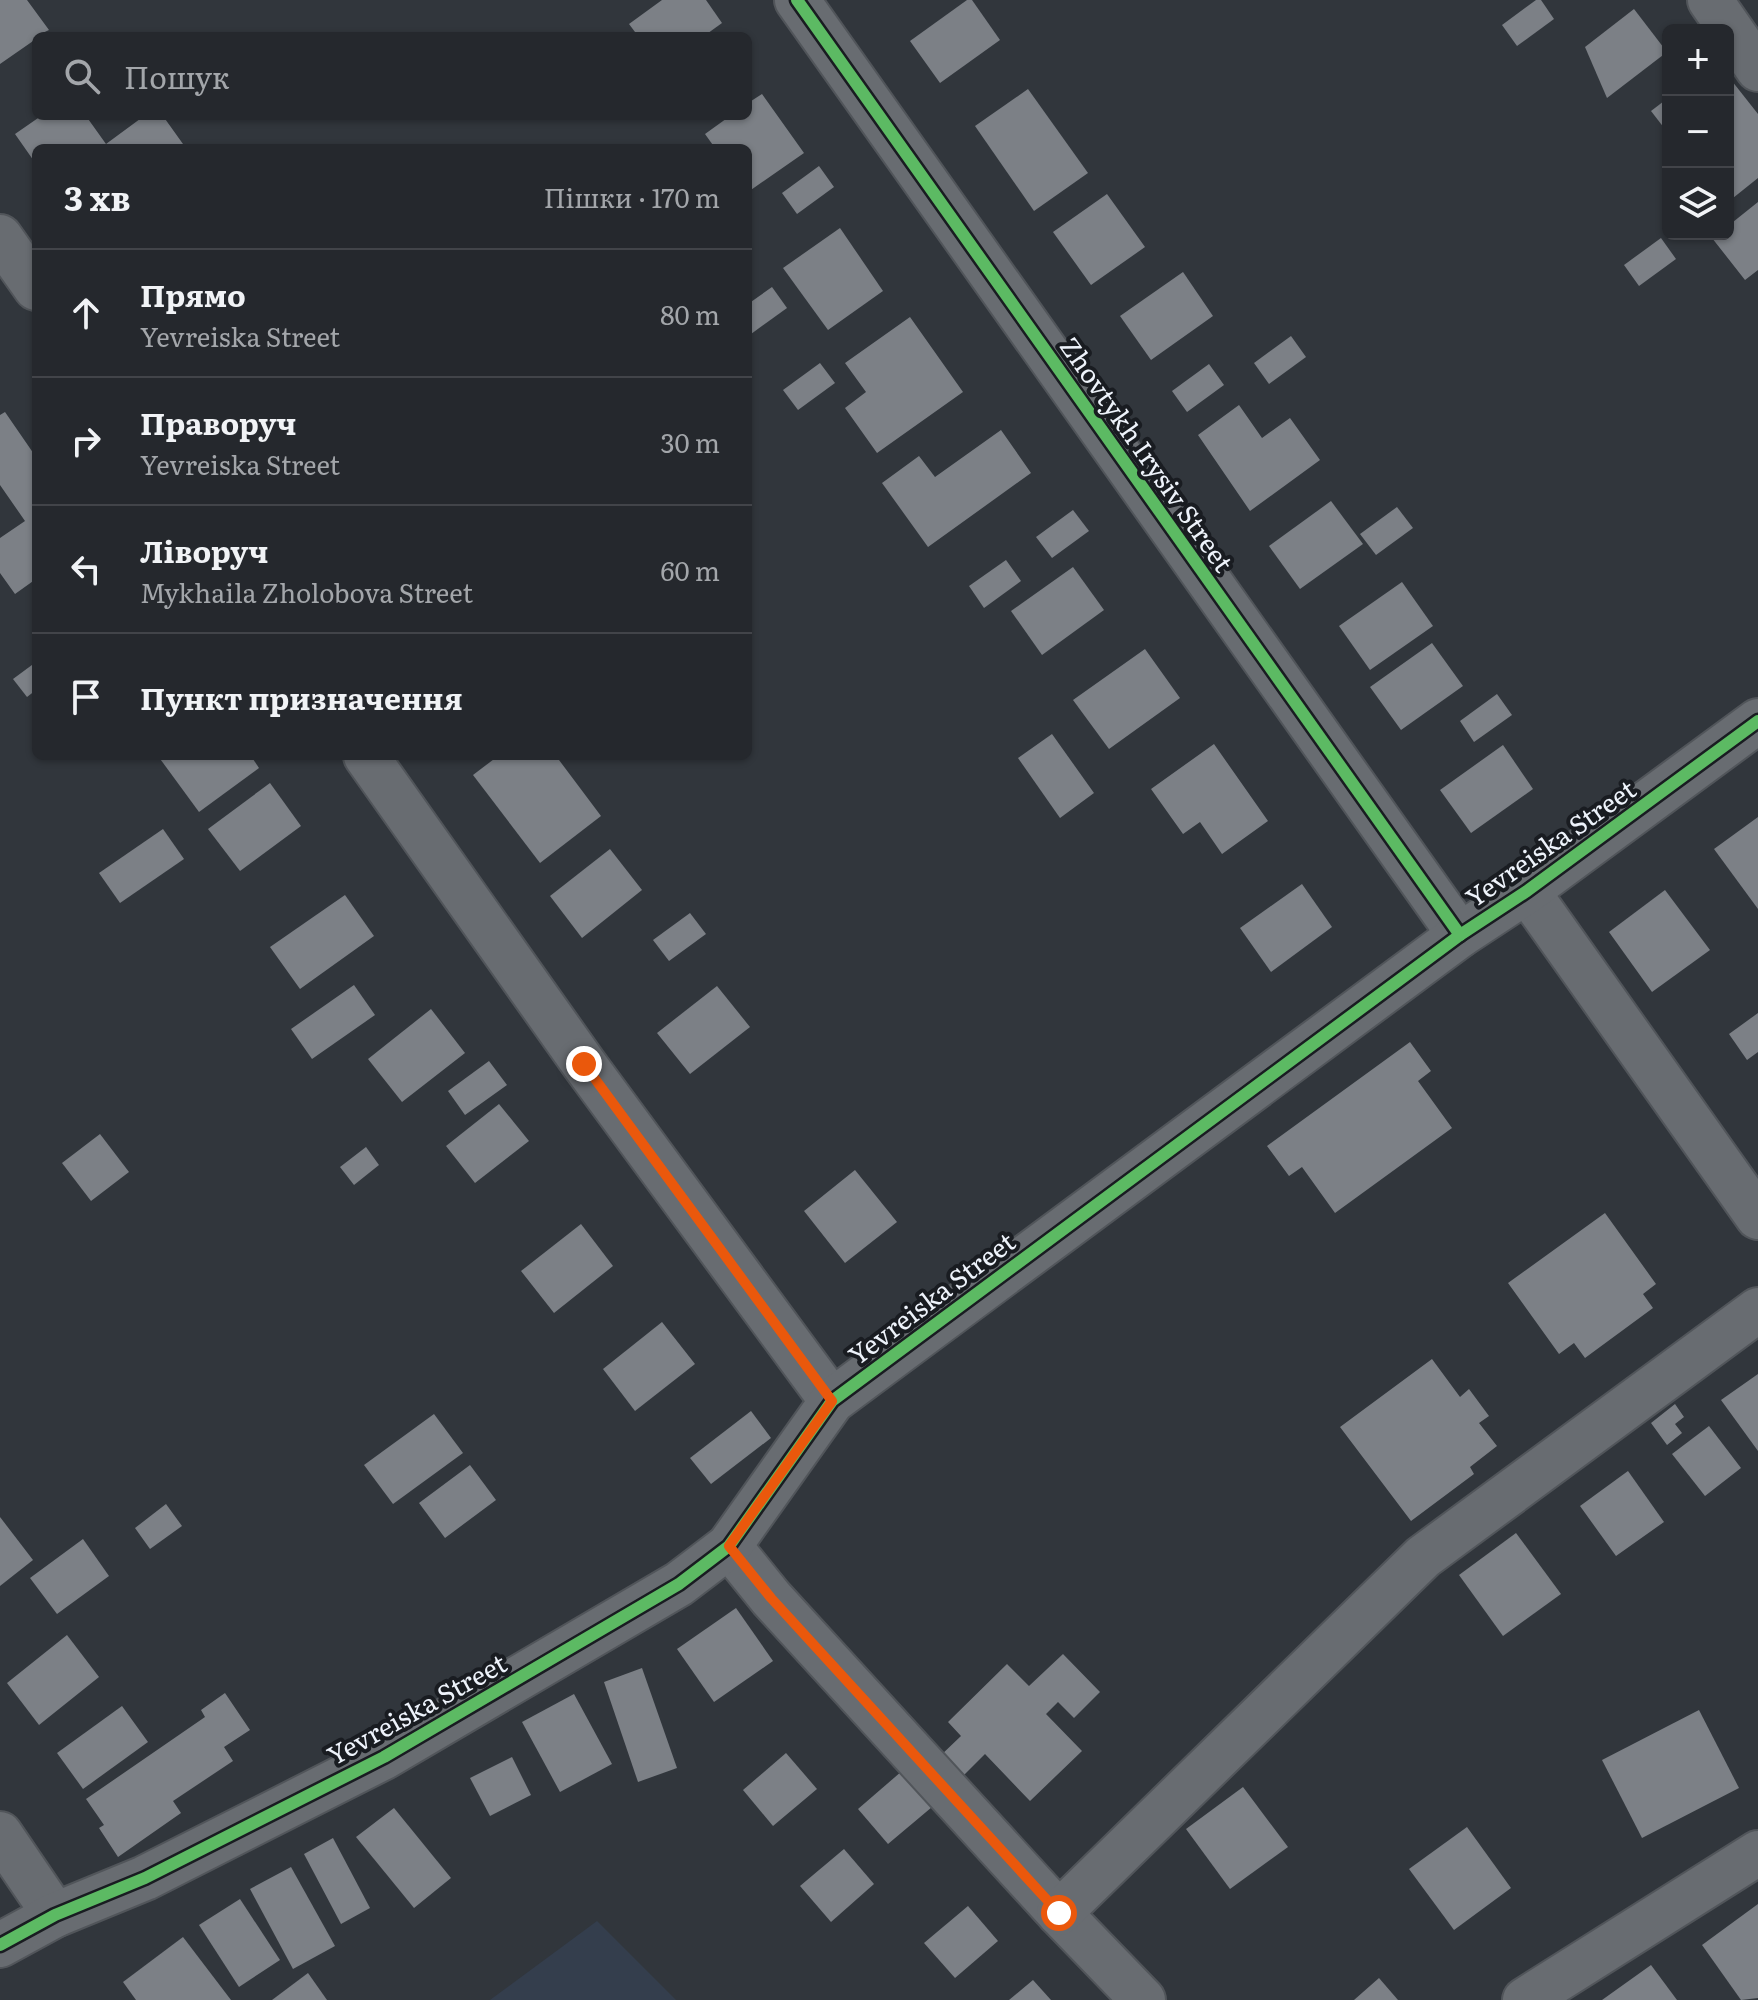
<!DOCTYPE html>
<html lang="uk">
<head>
<meta charset="utf-8">
<style>
  body { margin:0; font-family:Literata,serif; background:#2d3035; color:#f1f3f6 }
  .controls { position:absolute; right:24px; top:24px; display:grid; overflow:hidden; border-radius:12px; box-shadow:0 2px 6px #0004 }
  .controls button { width:72px; height:72px; display:grid; place-items:center; padding:0; border:0; border-bottom:2px solid #424449; background:#25282d; color:#f1f3f6; font:40px sans-serif }
  .stop { position:absolute; width:24px; height:24px; margin:-18px; border:6px solid #ea580c; border-radius:50%; background:#fff }
  .stop.end { background:#ea580c; border-color:#fff; box-shadow:0 2px 8px #0008 }
  .list { margin:0; padding:0; list-style:none }
  h2 { display:flex; justify-content:space-between; align-items:center; height:104px; margin:0; padding:0 32px; font-size:34px }
  h2 small { font-size:26px; font-weight:400; color:#a3a6aa }
  .list li { display:grid; grid-template-columns:52px 1fr auto; gap:24px; align-items:center; box-sizing:border-box; height:128px; padding:0 32px; border-top:2px solid #424449 }
  .list b { display:block; font-size:30px; white-space:nowrap }
  .list p { margin:0; font-size:26px; white-space:nowrap; color:#a3a6aa }
  .list em { font-size:26px; font-style:normal; color:#a3a6aa }
  .icon { flex:none; width:44px; height:44px; fill:none; stroke:currentColor; stroke-width:2; stroke-linecap:round; stroke-linejoin:round }
  .map { position:relative; flex:none; width:1758px; height:2000px; overflow:hidden }
  .search { position:absolute; background:#25282d; box-shadow:0 2px 6px #0004; left:32px; top:32px; width:720px; height:88px; display:flex; align-items:center; gap:20px; box-sizing:border-box; padding:0 28px; border-radius:12px; color:#a3a6aa; font-size:30px }
  .panel { position:absolute; background:#25282d; box-shadow:0 2px 6px #0004; left:32px; top:144px; width:720px; height:616px; border-radius:12px }
  .map>svg:first-child { display:block }
</style>
</head>
<body>
<div class="map">
<svg width="1758" height="2000" viewBox="0 0 1758 2000">
  <rect width="100%" height="100%" fill="#31363c"/>
  <path fill="#343e4d" d="M597,1921L676,2000H490Z"/>
  <g fill="#7c8086">
    <path d="M0,0H27L49,30L36,36V39L0,64Z"/>
    <path d="M662,0H706L722,23L704,36H638L629,24Z"/>
    <path d="M967,0H972L1000,40L940,83L910,41Z"/>
    <path d="M1536,0H1541L1554,19L1517,46L1502,25Z"/>
    <path d="M1634,9L1667,52L1607,98L1585,47Z"/>
    <path d="M1728,76L1758,114V178L1728,202Z"/>
    <path d="M1028,89L1088,173L1034,211L975,126Z"/>
    <path d="M762,94L804,153L748,192V148H715L705,134L730,116H748V103Z"/>
    <path d="M1668,98V133L1651,111Z"/>
    <path d="M41,116H86L106,144L144,116H163L183,144L178,148H36V164L15,134Z"/>
    <path d="M819,166L834,187L797,214L782,193Z"/>
    <path d="M1107,194L1145,247L1091,285L1053,232Z"/>
    <path d="M1758,202V270L1745,280L1712,238L1718,234H1728V226Z"/>
    <path d="M840,228L883,291L828,330L783,268Z"/>
    <path d="M1661,238L1676,259L1639,286L1624,265Z"/>
    <path d="M1183,272L1213,316L1151,360L1120,316Z"/>
    <path d="M772,287L787,308L751,334L748,331V304Z"/>
    <path d="M910,317L963,392L877,453L845,408L866,392L845,363Z"/>
    <path d="M1291,336L1306,357L1269,384L1254,363Z"/>
    <path d="M820,363L835,383L798,410L783,390Z"/>
    <path d="M1209,364L1224,385L1187,412L1172,391Z"/>
    <path d="M1239,405L1262,438L1290,418L1320,460L1250,511L1198,435Z"/>
    <path d="M5,412L36,457V579L15,594L0,573V538L25,521L0,485V415Z"/>
    <path d="M1001,430L1031,473L928,547L882,483L919,456L935,477Z"/>
    <path d="M1331,501L1363,544L1300,589L1269,546Z"/>
    <path d="M1397,507L1413,528L1376,555L1360,534Z"/>
    <path d="M1073,510L1089,531L1052,558L1036,537Z"/>
    <path d="M1006,560L1021,581L984,608L969,586Z"/>
    <path d="M1073,567L1104,610L1042,655L1011,611Z"/>
    <path d="M1402,582L1433,626L1370,670L1339,626Z"/>
    <path d="M1432,643L1463,686L1401,730L1370,687Z"/>
    <path d="M1145,649L1180,698L1109,749L1073,700Z"/>
    <path d="M36,662V690L27,697L13,679Z"/>
    <path d="M1497,694L1512,715L1474,742L1460,721Z"/>
    <path d="M1052,734L1094,793L1060,818L1018,758Z"/>
    <path d="M1214,744L1268,821L1222,854L1200,822L1183,834L1151,789Z"/>
    <path d="M1503,745L1533,789L1471,833L1440,790Z"/>
    <path d="M158,756H251L259,768L199,812Z"/>
    <path d="M498,756H556L601,816L540,863L473,775Z"/>
    <path d="M270,783L301,826L240,871L208,829Z"/>
    <path d="M1758,817V909L1714,849Z"/>
    <path d="M163,829L184,859L120,903L99,873Z"/>
    <path d="M610,849L642,890L582,938L550,896Z"/>
    <path d="M1302,884L1332,927L1271,972L1240,928Z"/>
    <path d="M1665,890L1710,950L1652,992L1609,932Z"/>
    <path d="M345,895L374,936L300,989L270,947Z"/>
    <path d="M690,913L706,934L669,961L653,940Z"/>
    <path d="M354,985L375,1015L312,1059L291,1029Z"/>
    <path d="M717,986L750,1027L690,1074L657,1033Z"/>
    <path d="M431,1009L465,1053L402,1102L368,1059Z"/>
    <path d="M1758,1013V1052L1747,1060L1729,1034Z"/>
    <path d="M1410,1042L1431,1071L1418,1081L1452,1128L1335,1213L1302,1167L1289,1176L1267,1146Z"/>
    <path d="M489,1061L507,1085L465,1115L448,1091Z"/>
    <path d="M499,1104L529,1141L475,1183L446,1146Z"/>
    <path d="M100,1134L129,1172L91,1201L62,1163Z"/>
    <path d="M366,1147L379,1165L354,1185L340,1167Z"/>
    <path d="M855,1170L897,1222L845,1263L804,1211Z"/>
    <path d="M1605,1213L1656,1284L1643,1294L1653,1308L1585,1358L1574,1343L1559,1354L1508,1283Z"/>
    <path d="M581,1224L613,1266L554,1313L521,1271Z"/>
    <path d="M662,1322L695,1364L635,1411L603,1369Z"/>
    <path d="M1432,1359L1460,1397L1469,1389L1489,1416L1479,1423L1497,1446L1470,1467L1474,1474L1411,1521L1340,1427Z"/>
    <path d="M1758,1374V1451L1721,1400Z"/>
    <path d="M1675,1404L1684,1417L1675,1424L1682,1433L1667,1445L1651,1423Z"/>
    <path d="M751,1411L771,1438L711,1484L690,1458Z"/>
    <path d="M434,1414L463,1453L393,1504L364,1465Z"/>
    <path d="M1709,1426L1741,1468L1705,1496L1672,1454Z"/>
    <path d="M470,1465L496,1500L445,1538L419,1503Z"/>
    <path d="M1628,1471L1664,1522L1616,1556L1580,1506Z"/>
    <path d="M166,1504L182,1526L150,1549L135,1528Z"/>
    <path d="M0,1517L33,1560L0,1586Z"/>
    <path d="M1516,1533L1561,1594L1503,1636L1459,1575Z"/>
    <path d="M83,1539L109,1576L57,1614L30,1578Z"/>
    <path d="M736,1608L773,1661L714,1702L677,1649Z"/>
    <path d="M67,1635L99,1677L39,1725L7,1683Z"/>
    <path d="M1063,1654L1100,1692L1074,1718L1058,1702L1046,1714L1082,1751L1030,1801L985,1754L959,1780L938,1758L961,1736L948,1722L1007,1664L1029,1686Z"/>
    <path d="M642,1668L677,1768L638,1782L604,1682Z"/>
    <path d="M225,1693L250,1730L224,1747L233,1761L173,1801L181,1813L118,1857L99,1828L104,1825L86,1799L205,1717L201,1710Z"/>
    <path d="M574,1694L612,1764L560,1792L522,1722Z"/>
    <path d="M122,1706L148,1742L83,1789L57,1753Z"/>
    <path d="M1699,1710L1739,1788L1642,1838L1602,1760Z"/>
    <path d="M786,1753L817,1789L773,1826L743,1790Z"/>
    <path d="M512,1757L531,1795L490,1816L470,1778Z"/>
    <path d="M902,1771L932,1807L888,1844L858,1809Z"/>
    <path d="M1243,1787L1288,1847L1230,1889L1186,1829Z"/>
    <path d="M394,1808L451,1878L414,1908L356,1837Z"/>
    <path d="M1467,1827L1511,1888L1454,1930L1409,1869Z"/>
    <path d="M333,1838L370,1908L341,1924L304,1854Z"/>
    <path d="M844,1849L874,1884L831,1922L800,1886Z"/>
    <path d="M291,1867L335,1946L293,1969L250,1889Z"/>
    <path d="M240,1899L280,1960L239,1987L199,1925Z"/>
    <path d="M1758,1904V1998L1741,2000L1702,1945Z"/>
    <path d="M968,1906L998,1941L955,1978L924,1943Z"/>
    <path d="M183,1937L231,2000H136L123,1982Z"/>
    <path d="M1651,1965L1677,2000H1602Z"/>
    <path d="M308,1973L327,2000H272Z"/>
    <path d="M1379,1978L1398,2000H1354Z"/>
    <path d="M1033,1980L1051,2000H1009Z"/>
  </g>
  <g fill="none" stroke-linecap="round" stroke-linejoin="round">
    <g stroke="#51555a" stroke-width="48">
      <g id="minor">
        <path d="M797,0L1460,935"/>
        <path d="M1710,0L1758,69"/>
        <path d="M0,237L36,288"/>
        <path d="M366,756L584,1064L832,1401"/>
        <path d="M1527,891L1758,1217"/>
        <path d="M729,1546L771,1598L1059,1913L1143,2000"/>
        <path d="M0,1834L55,1915"/>
        <path d="M1059,1913L1423,1557L1758,1310"/>
        <path d="M0,1945L55,1915L145,1878L384,1757L679,1584L729,1546L832,1401L1460,935L1527,891L1758,721"/>
        <path d="M1525,2000L1758,1853"/>
      </g>
    </g>
    <use href="#minor" stroke="#686c71" stroke-width="44"/>
    <g stroke="#191c21" stroke-width="17">
      <g id="cycleway">
        <path d="M797,0L1460,935"/>
        <path d="M0,1945L55,1915L145,1878L384,1757L679,1584L729,1546L832,1401L1460,935L1527,891L1758,721"/>
      </g>
    </g>
    <use href="#cycleway" stroke="#5cba63" stroke-width="12"/>
  </g>
  <g fill="none" stroke-linecap="round" stroke-linejoin="round">
    <path stroke="#ea580c" stroke-width="10" d="M584,1064L832,1401L729,1546L771,1598L1059,1913"/>
  </g>
  <g text-anchor="middle" stroke-width="8" stroke-linejoin="round" paint-order="stroke">
    <g font-size="26" fill="#eef3fb" stroke="#191c21">
      <text transform="translate(1146 455) rotate(55)" y="9">Zhovtykh Irysiv Street</text>
      <text transform="translate(1551 844) rotate(-35)" y="9">Yevreiska Street</text>
      <text transform="translate(932 1299) rotate(-37)" y="9">Yevreiska Street</text>
      <text transform="translate(417 1710) rotate(-29)" y="9">Yevreiska Street</text>
    </g>
  </g>
</svg>
<div class="controls">
<button>+</button>
<button>−</button>
<button><svg class="icon" aria-label="layers" viewBox="0 0 24 24"><path d="M12 4l9 5-9 5-9-5zM3 14l9 5 9-5"/></svg></button>
</div>
<div class="stop" style="left:1059px;top:1913px"></div>
<div class="stop end" style="left:584px;top:1064px"></div>
<div class="search"><svg class="icon" aria-label="search" viewBox="0 0 24 24"><circle cx="10" cy="10" r="6"/><path d="M15 15l6 6"/></svg>Пошук</div>
<section class="panel">
<h2>3 хв<small>Пішки · 170 m</small></h2>
<ul class="list">
<li><svg class="icon" aria-label="ahead" viewBox="0 0 24 24"><path d="M12 20V5M6 11l6-6 6 6"/></svg><div><b>Прямо</b><p>Yevreiska Street</p></div><em>80 m</em></li>
<li><svg class="icon" aria-label="right" viewBox="0 0 24 24"><path d="M7 20v-9h11M14 6l5 5-5 5"/></svg><div><b>Праворуч</b><p>Yevreiska Street</p></div><em>30 m</em></li>
<li><svg class="icon" aria-label="left" viewBox="0 0 24 24"><path d="M17 20v-9H6M10 6l-5 5 5 5"/></svg><div><b>Ліворуч</b><p>Mykhaila Zholobova Street</p></div><em>60 m</em></li>
<li><svg class="icon" aria-label="arrive" viewBox="0 0 24 24"><path d="M6 21V4h12l-3 4 3 4H6"/></svg><div><b>Пункт призначення</b></div></li>
</ul>
</section>
</div>
</body>
</html>
